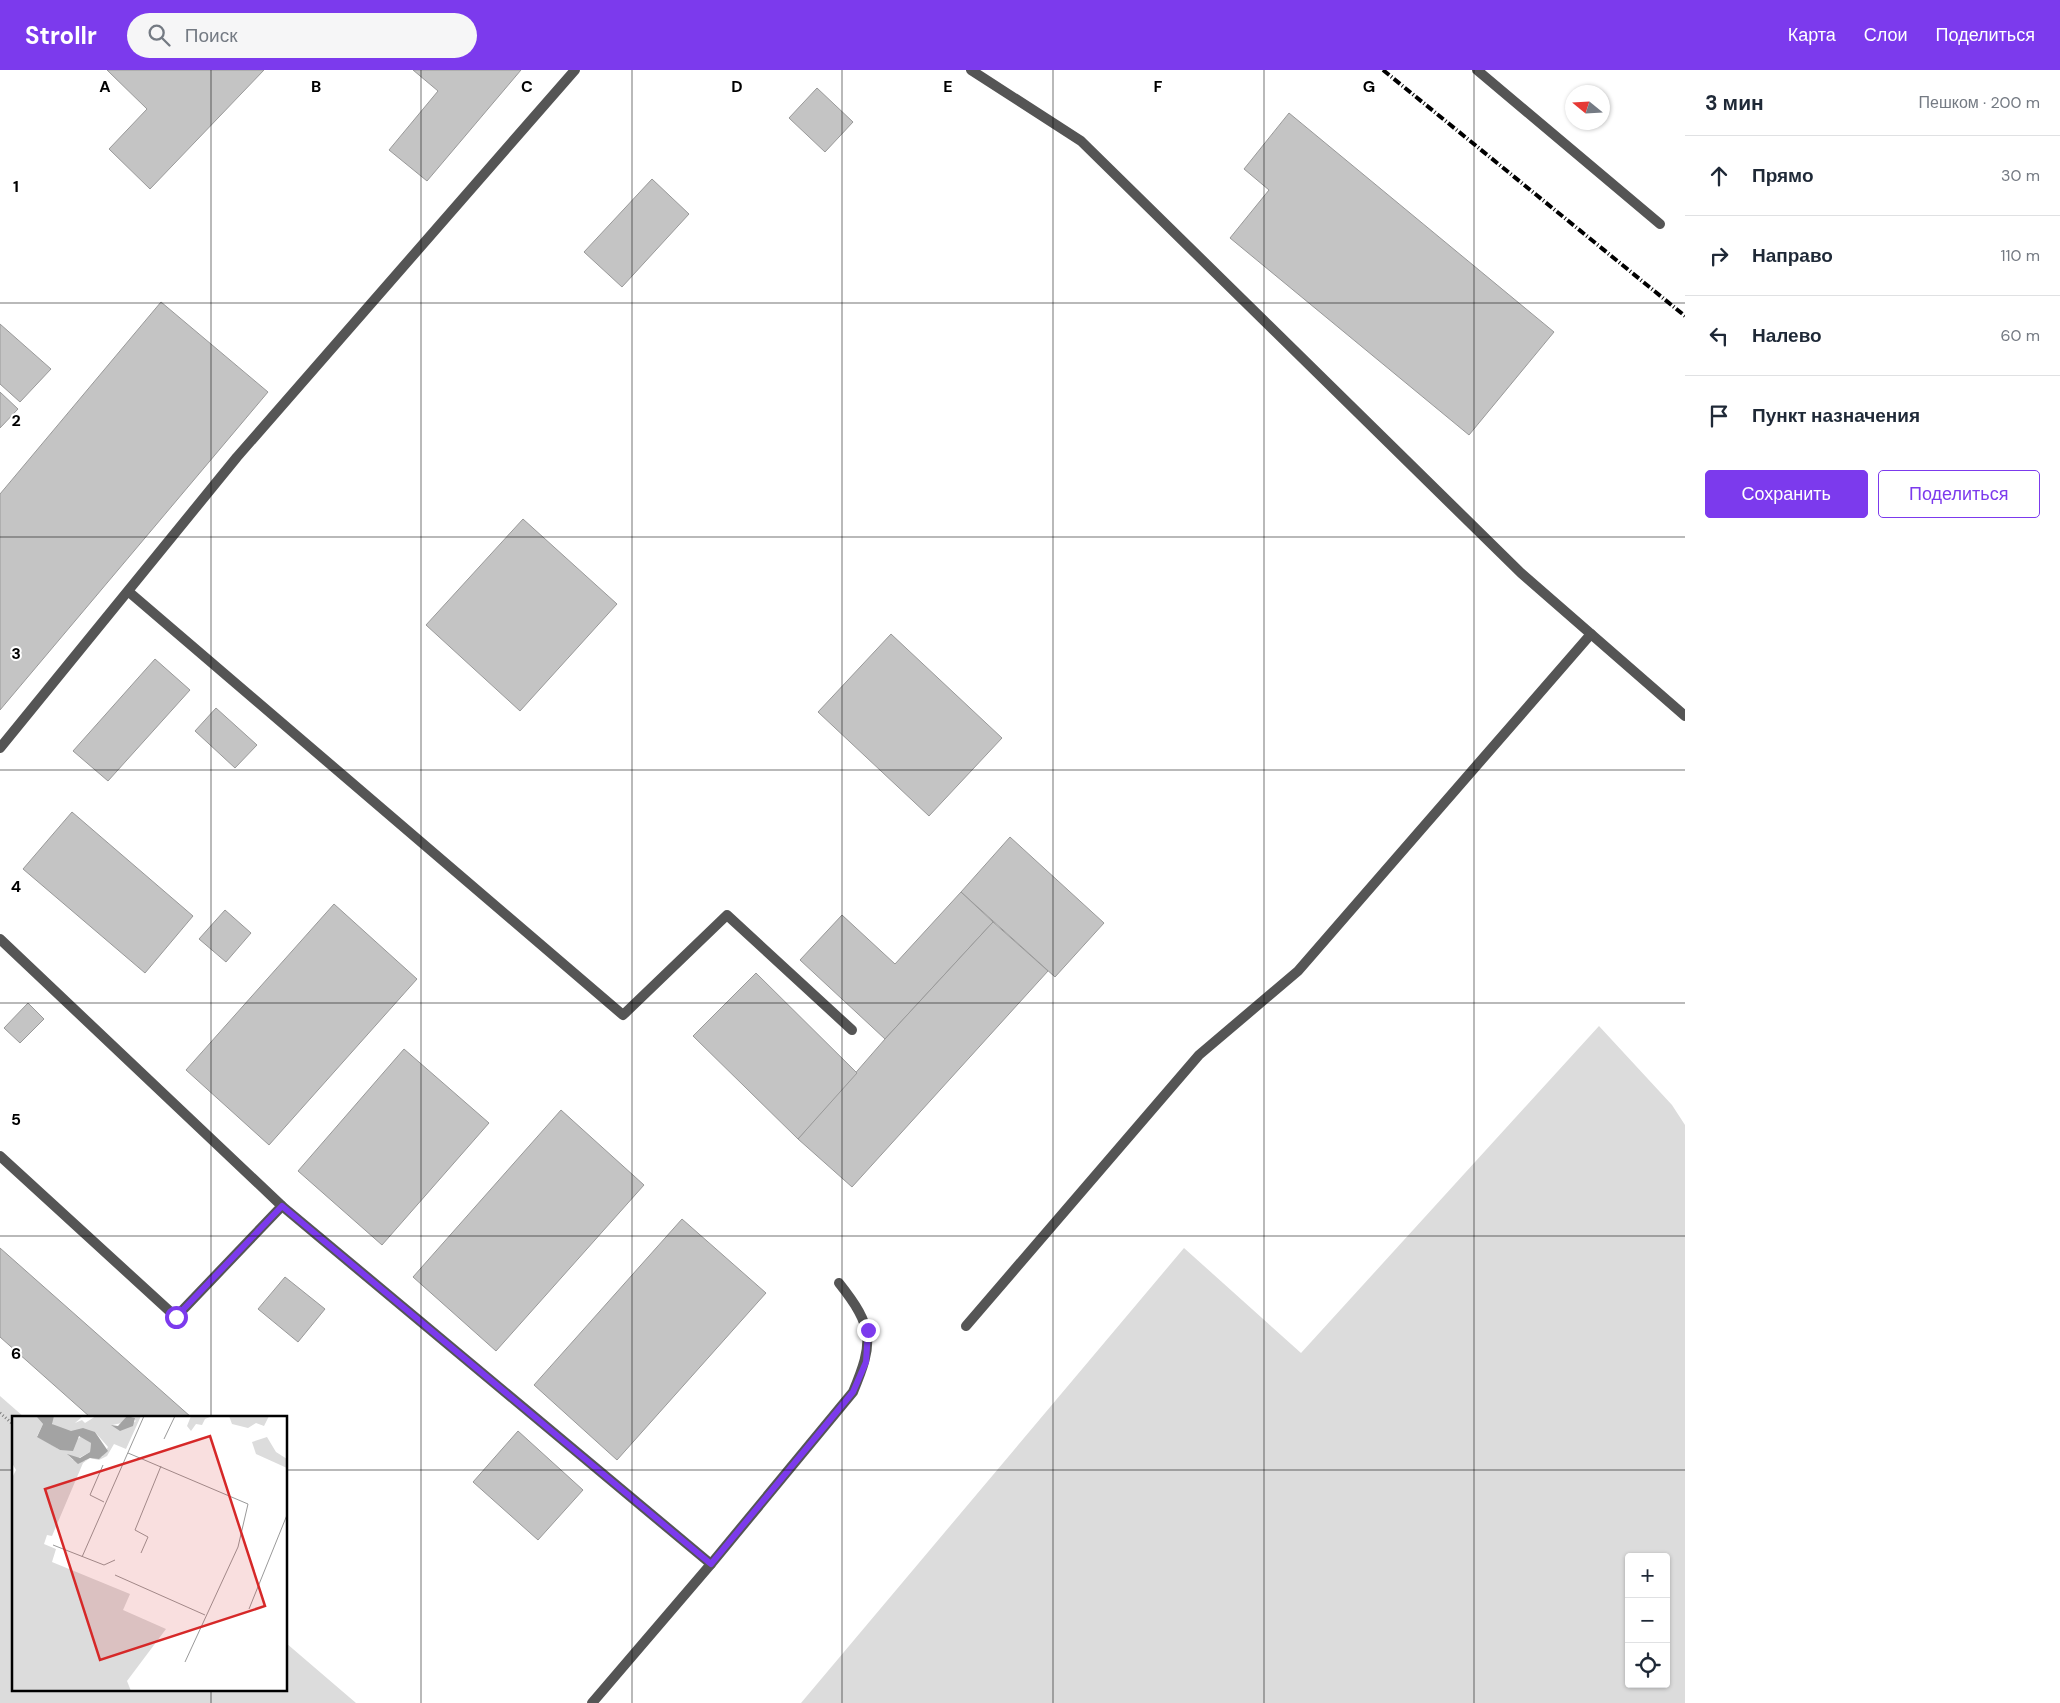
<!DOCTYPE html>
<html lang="ru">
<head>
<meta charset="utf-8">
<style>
  body { margin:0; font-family:"DM Sans",sans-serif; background:#f6f6f7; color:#1f2937 }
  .controls { position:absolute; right:15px; bottom:15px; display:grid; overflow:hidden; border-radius:5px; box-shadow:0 1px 4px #0004 }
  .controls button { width:45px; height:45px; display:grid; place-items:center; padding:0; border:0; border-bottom:1px solid #e0e1e3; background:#fff; color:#1f2937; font:25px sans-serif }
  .compass { position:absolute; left:1565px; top:15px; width:45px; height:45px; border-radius:50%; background:#fff; box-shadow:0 1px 4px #0004; rotate:288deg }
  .stop { position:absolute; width:15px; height:15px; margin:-11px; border:4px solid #7c3aed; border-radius:50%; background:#fff }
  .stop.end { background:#7c3aed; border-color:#fff; box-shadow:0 1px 5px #0008 }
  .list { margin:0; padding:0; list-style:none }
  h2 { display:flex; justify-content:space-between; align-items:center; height:65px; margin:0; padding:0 20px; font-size:21px }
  h2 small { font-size:16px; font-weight:400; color:#747a83 }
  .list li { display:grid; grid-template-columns:32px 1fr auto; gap:15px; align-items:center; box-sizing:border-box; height:80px; padding:0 20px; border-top:1px solid #e0e1e3 }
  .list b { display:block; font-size:19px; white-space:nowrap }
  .list em { font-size:16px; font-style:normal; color:#747a83 }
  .actions { display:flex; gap:10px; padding:15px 20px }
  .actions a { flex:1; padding:11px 0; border:1px solid #7c3aed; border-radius:5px; text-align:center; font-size:18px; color:#7c3aed }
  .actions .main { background:#7c3aed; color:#fff }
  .icon { flex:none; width:28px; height:28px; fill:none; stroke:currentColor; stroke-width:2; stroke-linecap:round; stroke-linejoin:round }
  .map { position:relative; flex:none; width:1685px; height:1633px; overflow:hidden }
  header { display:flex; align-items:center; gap:30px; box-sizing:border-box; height:70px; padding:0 25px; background:#7c3aed; color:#fff }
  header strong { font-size:24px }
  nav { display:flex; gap:28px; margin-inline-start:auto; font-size:18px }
  .search { width:350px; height:45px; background:#f6f6f7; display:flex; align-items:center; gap:12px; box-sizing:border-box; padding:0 18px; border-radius:28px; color:#747a83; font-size:19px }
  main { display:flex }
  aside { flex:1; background:#fff }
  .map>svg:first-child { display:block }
</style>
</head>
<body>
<header>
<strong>Strollr</strong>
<div class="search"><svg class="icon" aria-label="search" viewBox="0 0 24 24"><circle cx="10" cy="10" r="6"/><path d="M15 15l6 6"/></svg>Поиск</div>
<nav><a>Карта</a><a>Слои</a><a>Поделиться</a></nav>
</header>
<main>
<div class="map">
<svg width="1685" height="1633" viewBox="0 0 1685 1633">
  <rect width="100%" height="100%" fill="#fff"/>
  <g fill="#dcdcdc" fill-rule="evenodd">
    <path d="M1599,956L1672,1035L1685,1055V1633H801L1184,1178L1301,1283ZM1629,1487H1666V1614H1629Z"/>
    <path d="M0,1326L24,1347H14V1619H286V1573L356,1633H0Z"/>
  </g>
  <g fill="#c4c4c4" stroke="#999">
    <path d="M107,0H264L150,119L109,79L147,39Z"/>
    <path d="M413,0H521L427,111L389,80L438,21Z"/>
    <path d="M817,18L853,52L825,82L789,48Z"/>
    <path d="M1289,43L1554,262L1469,365L1230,168L1269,120L1244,99Z"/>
    <path d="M652,109L689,144L622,217L584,182Z"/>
    <path d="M161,232L268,322L0,640V424Z"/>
    <path d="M0,254L51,299L20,332L0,314Z"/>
    <path d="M0,322L18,339L0,358Z"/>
    <path d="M523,449L617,534L520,641L426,555Z"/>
    <path d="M891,564L1002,668L929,746L818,642Z"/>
    <path d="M155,589L190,620L108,711L73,681Z"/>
    <path d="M216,638L257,675L235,698L195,661Z"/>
    <path d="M72,742L193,846L145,903L23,799Z"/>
    <path d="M1010,767L1104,853L1055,907L961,822Z"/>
    <path d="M961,822L993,852L885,969L800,890L842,845L895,894Z"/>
    <path d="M334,834L417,909L269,1075L186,1000Z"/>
    <path d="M225,840L251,863L226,892L199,869Z"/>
    <path d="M993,852L1048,901L852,1117L798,1069L885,969Z"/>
    <path d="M756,903L857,1003L798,1069L693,966Z"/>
    <path d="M28,933L44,949L20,973L4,958Z"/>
    <path d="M404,979L489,1053L382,1175L298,1101Z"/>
    <path d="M561,1040L644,1115L496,1281L413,1207Z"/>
    <path d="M682,1149L766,1223L617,1390L534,1315Z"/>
    <path d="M0,1178L191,1347H90L0,1267Z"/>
    <path d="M285,1207L325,1239L298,1272L258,1239Z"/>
    <path d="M518,1361L583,1420L538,1470L473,1412Z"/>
  </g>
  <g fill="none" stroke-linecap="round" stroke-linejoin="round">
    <path stroke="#777" stroke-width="3" stroke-dasharray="1 2.5" stroke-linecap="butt" d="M0,1343L14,1355"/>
    <g stroke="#555" stroke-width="10">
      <path d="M971,0L1081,71L1521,503L1685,646"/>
      <path d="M1477,0L1660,154"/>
      <path d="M129,522L623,945L727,845L852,960"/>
      <path d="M0,678L237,387L575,0"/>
      <path d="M0,869L282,1136L711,1494"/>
      <path d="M0,1086L176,1247L282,1136"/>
      <path d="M966,1256L1199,985L1298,901L1591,564"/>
      <path d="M592,1633L711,1494L853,1322C874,1272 874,1257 839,1213"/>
    </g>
    <path stroke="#000" stroke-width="4" stroke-dasharray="8 2.5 1 2.5" stroke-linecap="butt" d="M1383,0L1685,246"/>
  </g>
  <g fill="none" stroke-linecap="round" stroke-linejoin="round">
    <path stroke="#7c3aed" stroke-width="6" d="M176,1247L282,1136L711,1494L853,1322L866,1292L868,1260"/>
  </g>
  <path fill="none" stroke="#000" stroke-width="1" stroke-opacity="0.55" d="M211,0V1347M421,0V1633M632,0V1633M842,0V1633M1053,0V1633M1264,0V1633M1474,0V1633M0,233H1685M0,467H1685M0,700H1685M0,933H1685M0,1166H1685M0,1400H14M286,1400H1685M211,1619V1633"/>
  <g transform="translate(12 1346)">
    <rect width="275" height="275" fill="#fff"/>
    <path d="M0,0H24L31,8L25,20L48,34L70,20L79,27L78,36L65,43L56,39L61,44L73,45L78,42L90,41L96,31L83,16H59L43,11L39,6L42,0H71L63,7L70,4L73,7L84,0H115L110,7L100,9L110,14L124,5L119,0H129L114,33L102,28L95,40L87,44L78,42L71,47L40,120L35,119L32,128L44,133L40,146L118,178L111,194L154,213L115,265L119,275H0V62L4,54L0,47ZM179,0H200L193,3L190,9L184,8L179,15L175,10ZM217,0H257L252,10L244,7L236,12L220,8ZM255,21L264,36L275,43V52L244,38L240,26Z" fill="#dcdcdc"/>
    <path d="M24,0H42L40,8L59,15L71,12L83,16L96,35L87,43L78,42L66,48L55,38L68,42L78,36L79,27L67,20L61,35L48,34L25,21L31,8ZM115,0L123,2L121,10L108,15L99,9L106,10Z" fill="#a3a3a3"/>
    <path fill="none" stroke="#999" stroke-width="1" d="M152,23L163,0M116,37L236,88L226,131L173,246M91,49L78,79L92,86M41,129L92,149L103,144M129,137L136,121L123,114L149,50M70,141L132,0M103,159L193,199M237,193L275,99"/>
    <path fill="#d62828" fill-opacity="0.15" stroke="#d62828" stroke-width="2.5" d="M198,20L253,190L88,244L33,73Z"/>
    <rect width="275" height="275" fill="none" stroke="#000" stroke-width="2.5"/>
  </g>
  <g font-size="16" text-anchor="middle" font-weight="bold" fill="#000" stroke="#fff" stroke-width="4" stroke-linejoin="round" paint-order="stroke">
    <text x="105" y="22">A</text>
    <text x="316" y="22">B</text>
    <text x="527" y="22">C</text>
    <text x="737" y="22">D</text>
    <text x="948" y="22">E</text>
    <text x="1158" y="22">F</text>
    <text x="1369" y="22">G</text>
    <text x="16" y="122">1</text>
    <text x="16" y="356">2</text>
    <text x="16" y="589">3</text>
    <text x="16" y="822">4</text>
    <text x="16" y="1055">5</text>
    <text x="16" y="1289">6</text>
  </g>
</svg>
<div class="controls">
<button>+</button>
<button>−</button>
<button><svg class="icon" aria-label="locate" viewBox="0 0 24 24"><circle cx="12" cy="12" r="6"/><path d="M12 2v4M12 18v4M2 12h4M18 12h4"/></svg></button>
</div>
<svg class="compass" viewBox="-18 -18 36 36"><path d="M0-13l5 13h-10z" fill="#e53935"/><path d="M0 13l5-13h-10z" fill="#747a83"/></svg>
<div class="stop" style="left:176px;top:1247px"></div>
<div class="stop end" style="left:868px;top:1260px"></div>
</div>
<aside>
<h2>3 мин<small>Пешком · 200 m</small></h2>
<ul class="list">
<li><svg class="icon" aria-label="ahead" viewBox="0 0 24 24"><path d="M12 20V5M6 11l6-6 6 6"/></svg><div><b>Прямо</b></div><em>30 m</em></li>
<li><svg class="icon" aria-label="right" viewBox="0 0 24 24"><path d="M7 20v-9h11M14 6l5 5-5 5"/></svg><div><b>Направо</b></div><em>110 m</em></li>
<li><svg class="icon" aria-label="left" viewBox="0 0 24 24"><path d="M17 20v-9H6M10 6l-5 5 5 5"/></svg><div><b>Налево</b></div><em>60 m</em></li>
<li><svg class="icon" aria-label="arrive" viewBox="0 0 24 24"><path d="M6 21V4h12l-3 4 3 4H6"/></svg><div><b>Пункт назначения</b></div></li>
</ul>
<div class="actions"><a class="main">Сохранить</a><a>Поделиться</a></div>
</aside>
</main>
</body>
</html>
